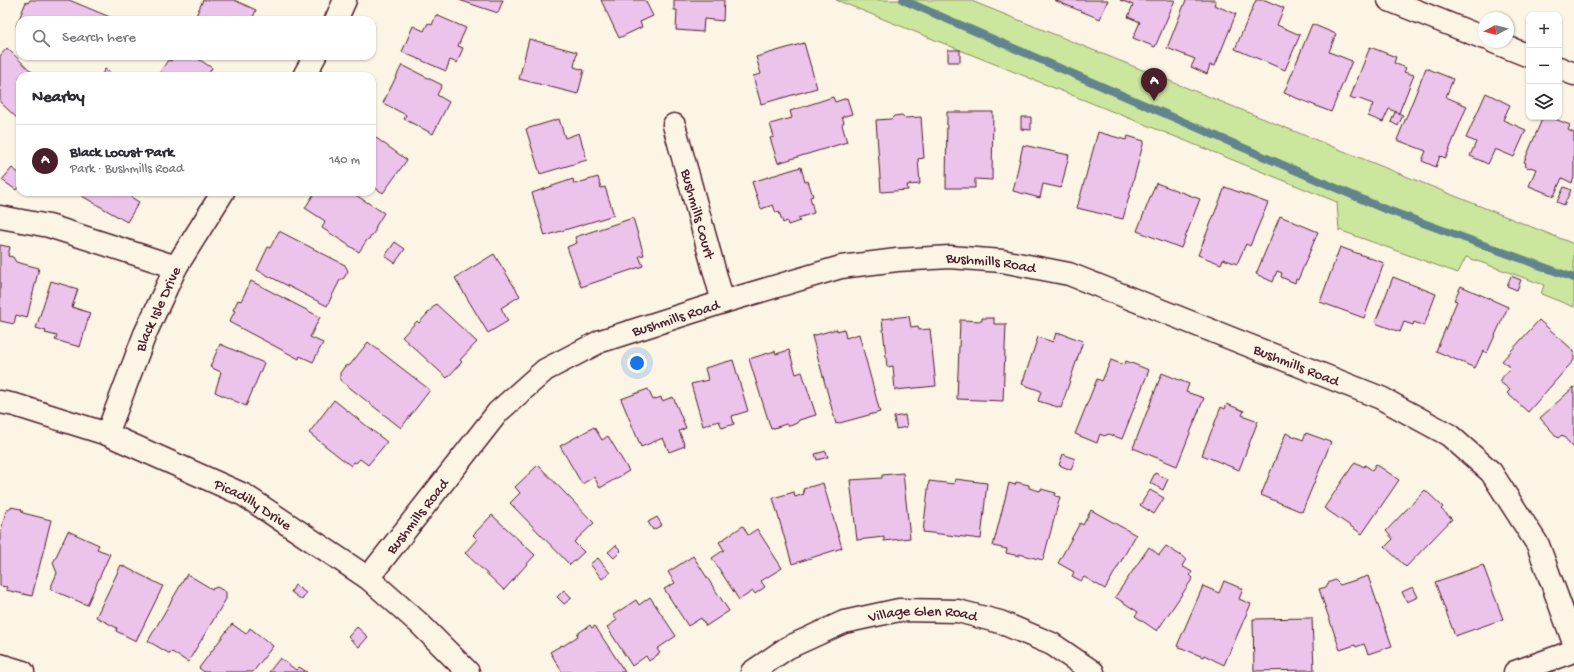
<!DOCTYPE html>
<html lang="en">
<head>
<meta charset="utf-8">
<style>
  body { margin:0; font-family:"Gochi Hand",sans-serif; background:#f2f2f3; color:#2b2b33 }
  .controls { position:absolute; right:12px; top:12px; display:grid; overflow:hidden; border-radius:8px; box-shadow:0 1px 3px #0004 }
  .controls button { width:36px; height:36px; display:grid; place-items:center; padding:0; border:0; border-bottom:1px solid #e1e1e2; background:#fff; color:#2b2b33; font:20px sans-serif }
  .compass { position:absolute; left:1478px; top:12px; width:36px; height:36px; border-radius:50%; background:#fff; box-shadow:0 1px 3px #0004; rotate:263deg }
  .you { position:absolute; left:637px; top:363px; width:14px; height:14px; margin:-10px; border:3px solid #fff; border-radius:50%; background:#1a73e8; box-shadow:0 0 0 6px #1a73e833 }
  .badge { display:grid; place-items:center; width:26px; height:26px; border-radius:50%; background:#4a1f2b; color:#fff; font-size:13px; font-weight:700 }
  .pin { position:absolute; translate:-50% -33px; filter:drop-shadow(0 1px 2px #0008) }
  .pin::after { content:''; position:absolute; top:21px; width:14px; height:12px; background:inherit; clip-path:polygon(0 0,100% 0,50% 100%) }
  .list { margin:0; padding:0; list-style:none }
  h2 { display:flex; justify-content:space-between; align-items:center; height:52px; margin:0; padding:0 16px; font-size:17px }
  h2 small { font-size:13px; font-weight:400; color:#7c7c81 }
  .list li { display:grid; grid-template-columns:26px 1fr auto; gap:12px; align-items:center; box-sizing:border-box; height:72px; padding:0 16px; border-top:1px solid #e1e1e2 }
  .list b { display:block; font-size:15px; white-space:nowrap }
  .list p { margin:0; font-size:13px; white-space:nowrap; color:#7c7c81 }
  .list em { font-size:13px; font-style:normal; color:#7c7c81 }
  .icon { flex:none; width:22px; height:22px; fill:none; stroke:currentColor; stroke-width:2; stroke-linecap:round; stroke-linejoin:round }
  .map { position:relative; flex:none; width:1574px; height:672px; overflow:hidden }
  .search { position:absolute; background:#fff; box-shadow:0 1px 3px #0004; left:16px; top:16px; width:360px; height:44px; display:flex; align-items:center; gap:10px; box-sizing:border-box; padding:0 14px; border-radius:12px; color:#7c7c81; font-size:15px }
  .panel { position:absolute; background:#fff; box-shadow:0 1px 3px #0004; left:16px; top:72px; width:360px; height:124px; border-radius:12px }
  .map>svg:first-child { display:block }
</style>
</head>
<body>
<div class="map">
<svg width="1574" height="672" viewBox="0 0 1574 672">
  <rect width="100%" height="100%" fill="#fcf5e5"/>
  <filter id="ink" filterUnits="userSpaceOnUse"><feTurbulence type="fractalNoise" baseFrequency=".025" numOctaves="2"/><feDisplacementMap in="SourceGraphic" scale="8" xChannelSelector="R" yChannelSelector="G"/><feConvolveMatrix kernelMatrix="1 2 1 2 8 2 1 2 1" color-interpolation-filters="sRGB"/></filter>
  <g filter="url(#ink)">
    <path fill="#cbe79e" stroke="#8a8364" d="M836,0H969L1574,244V307L1541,294L1544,285L1466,257L1458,273L1339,230L1337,202Z"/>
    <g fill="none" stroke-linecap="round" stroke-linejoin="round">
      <path stroke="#64848c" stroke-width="8" d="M903,0L1382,208L1574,278"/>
    </g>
    <g fill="#ecc3eb" stroke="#4a1f2b">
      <path d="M30,0H69L117,20H20V28L16,26L26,2L28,3Z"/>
      <path d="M203,0H234L256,10L252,20H194Z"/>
      <path d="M459,0H503L498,13Z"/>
      <path d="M601,0H645L653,16L640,22L642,27L619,38Z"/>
      <path d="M674,0H724L723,21L704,19L703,32L676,30L677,10H674Z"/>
      <path d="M1054,0H1108L1100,19Z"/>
      <path d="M1120,0H1175L1155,47L1133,38L1140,22L1128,17L1133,5Z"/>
      <path d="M1186,0H1216L1214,5L1236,14L1215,66L1210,65L1207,74L1191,67L1195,59L1167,48Z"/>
      <path d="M1256,0H1265L1284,8L1277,25L1300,35L1285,70L1235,49Z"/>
      <path d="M436,15L466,28L458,46L463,48L457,63L450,60L446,71L402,52L413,26L424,31L428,23L432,25Z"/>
      <path d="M1312,24L1336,34L1329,52L1352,61L1331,112L1284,93Z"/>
      <path d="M529,39L577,52L574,67L584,70L578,94L519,79Z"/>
      <path d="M804,43L817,88L761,104L753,76L761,74L756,57Z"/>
      <path d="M1370,47L1396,57L1394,63L1406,68L1404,72L1414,75L1399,113L1389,109L1383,122L1368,116L1373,104L1357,98L1355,100L1350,98Z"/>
      <path d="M7,48L36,76H20V121L0,102V56Z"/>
      <rect x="948" y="50" width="12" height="12"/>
      <path d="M174,56H194L212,68L207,76H163L164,74L160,72L168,60L171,61Z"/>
      <path d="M402,65L442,85L437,95L449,102L433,134L404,119L406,115L383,103Z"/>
      <path d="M1426,68L1453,79L1446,97L1467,106L1446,158L1440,156L1436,167L1422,161L1426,151L1397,140Z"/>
      <path d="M105,69L115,76H101Z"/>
      <path d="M1486,93L1510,105L1503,120L1526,130L1514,157L1495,149L1488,164L1470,156L1476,142L1466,138Z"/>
      <path d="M833,97L835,102L847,98L852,114L842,117L844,122L842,125L847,142L778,163L770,138L774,137L770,124L792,118L790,111Z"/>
      <path d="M947,112H993L992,180L975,179V188H946Z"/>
      <path d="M1395,112L1403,115L1398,126L1391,122Z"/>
      <path d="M902,115L905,118L921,117L924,158L918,159L920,184L907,185L908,190L881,192L876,120L891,119L894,116Z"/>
      <path d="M1021,117H1031V130L1021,129Z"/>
      <path d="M1543,117H1550L1570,125L1568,130L1574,133V178L1572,183L1562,178L1554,196L1529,186L1536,169L1530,167L1529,168L1525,166L1526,163L1524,162Z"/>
      <path d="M559,119L565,138L579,133L587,160L540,174L526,129Z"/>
      <path d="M1098,132L1126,140L1128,136L1144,141L1123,219L1077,208Z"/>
      <path d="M372,135L407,160L383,193L372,186Z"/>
      <path d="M1023,145L1069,155L1061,188L1043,184L1040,198L1013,191Z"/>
      <path d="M801,167L805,182L808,181L813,196L810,197L814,213L798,218L800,221L788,225L787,221L783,223L779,212L776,213L773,205L761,209L752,182Z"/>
      <path d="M12,168L20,174V185L16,190L2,180Z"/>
      <path d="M598,177L601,188L605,187L614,215L545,236L532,193L573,179L574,184Z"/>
      <path d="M1156,183L1200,199L1181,248L1137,231Z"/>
      <path d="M1225,187L1268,203L1250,246L1246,244L1237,264L1223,259L1221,264L1198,255Z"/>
      <path d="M1564,187L1571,190L1564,205L1557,202Z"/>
      <path d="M75,192H134L131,197L139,202L127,222Z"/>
      <path d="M315,192H351L384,213L376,226L375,231L370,238L367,240L359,252L322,228L325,221L305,208Z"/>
      <path d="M1280,216L1318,232L1298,280L1296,279L1295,283L1281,277L1282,273L1277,271L1273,282L1256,274Z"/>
      <path d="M633,218L644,255L639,256L643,266L581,287L567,247L577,243L575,237Z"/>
      <path d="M279,231L345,265L348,271L344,278L340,280L327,306L257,270L268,247L270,248Z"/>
      <path d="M395,242L405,249L395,263L385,256Z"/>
      <path d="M0,245L10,247L8,256L13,257L16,262L39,268L27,318L16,315L14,324L0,321Z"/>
      <path d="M1340,247L1384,263L1364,318L1320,302Z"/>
      <path d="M494,254L520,296L501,308L508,321L488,333L455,278Z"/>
      <path d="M1511,276L1521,280L1517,290L1507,286Z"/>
      <path d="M1393,277L1436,294L1424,326L1414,322L1413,325L1404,322L1400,332L1375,323Z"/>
      <path d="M51,281L78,289L72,307L90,313L80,347L55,340L57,336L45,333L46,331L36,328Z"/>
      <path d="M251,281L320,317L310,337L323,343L313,362L300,356L299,359L229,322L235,311L233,310L238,300L241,301Z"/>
      <path d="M1461,286L1508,307L1487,353L1483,351L1475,368L1436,351L1457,301L1454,300Z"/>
      <path d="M436,304L477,342L460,360L462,362L447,378L402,337L417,321L419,323Z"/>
      <path d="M909,316L911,327L918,326L919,330L930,329L936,386L895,390L893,366L887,367L882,319Z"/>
      <path d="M982,318H994V324H1006L1003,401L957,399L960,320L982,321Z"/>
      <path d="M1539,320L1574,351V360L1528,412L1507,393L1510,390L1499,381L1511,368L1502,361Z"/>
      <path d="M837,329V331L844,329L846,338L859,334L880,412L836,424L812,336Z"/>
      <path d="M1056,333L1060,334V333L1083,341L1061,408L1038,401L1041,391L1022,384L1038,337L1053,342Z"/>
      <path d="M368,342L430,390L401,428L340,380V373L345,366L350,365Z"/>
      <path d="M220,344L264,363L246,406L215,392L221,372L210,367Z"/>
      <path d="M789,350L796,374L802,372L816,415L799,420L797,423L790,426L786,424L771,429L749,359L775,351L776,354Z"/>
      <path d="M733,360L748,411L732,416L734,424L722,428L719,421L703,426L691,384L708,380L705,368Z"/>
      <path d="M1111,360L1124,365L1126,361L1149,370L1122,439L1109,434L1104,436L1100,434L1097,443L1075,434L1097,379L1102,381Z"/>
      <path d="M1162,373L1189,384L1186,392L1204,398L1177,466L1133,448Z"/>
      <path d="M1574,387V448L1562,435L1558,438L1540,418Z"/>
      <path d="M648,389L653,400L661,397L662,401L673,397L686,428L679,431L685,446L669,452L663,438L641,447L621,399Z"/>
      <path d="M334,400L387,442L368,465L360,459L356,463L354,462L351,466L309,433Z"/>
      <path d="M1227,404L1244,411L1242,415L1258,421L1239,470L1202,455L1221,407L1225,409Z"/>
      <path d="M905,415L907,427L896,429L894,417Z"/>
      <path d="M594,427L602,440L608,436L629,471L600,488L594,477L582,484L560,446Z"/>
      <path d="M1286,433L1303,440L1306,433L1331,442L1302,512L1261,495Z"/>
      <path d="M826,451L828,457L817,460L815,454Z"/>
      <path d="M1063,454L1075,459L1071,470L1059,465Z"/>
      <path d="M1355,462L1364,467L1365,465L1372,470L1376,464L1399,480L1362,534L1324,508Z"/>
      <path d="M538,465L594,523L574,542L584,552L570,565L510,503L520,493L515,487Z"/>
      <path d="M903,473L910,538L884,541V537L857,540L850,480L882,478V475Z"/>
      <path d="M1155,473L1168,479L1163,490L1150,483Z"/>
      <path d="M955,479L987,483L981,539L923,532L929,481L954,484Z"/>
      <path d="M1016,482L1029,485V488L1040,491L1041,489L1056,493L1055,496L1060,497L1043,560L1019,554V556L1006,553L1007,549L993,546L1009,483L1015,485Z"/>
      <path d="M823,483L842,548L792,564L773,498L794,492L795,497L804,494L803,489Z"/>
      <path d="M1150,490L1164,498L1154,514L1140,505Z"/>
      <path d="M1425,490L1443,507L1441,509L1452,519L1406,567L1385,547L1393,539L1386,531Z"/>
      <path d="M11,507L21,509L23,513L51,520L32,596L6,590L7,587L0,586V534L6,511Z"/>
      <path d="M1091,510L1136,535L1105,589L1084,577L1081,581L1072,576L1074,572L1058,563L1080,523L1083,525Z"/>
      <path d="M492,515L535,555L504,590L465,553L477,539L473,535Z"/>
      <path d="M657,517L662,525L653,530L648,522Z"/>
      <path d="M743,526L748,535L757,529L782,568L761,581L765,587L755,594L753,591L739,600L712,558L724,550L719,542Z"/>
      <path d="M68,531L99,545L97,549L110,554L87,605L50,589L57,573L53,563Z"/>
      <path d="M616,545L621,551L614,558L608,552Z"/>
      <path d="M1166,546L1186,559L1182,566L1192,572L1190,575L1193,578L1157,631L1135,616L1138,612L1115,597L1149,547L1159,555Z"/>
      <path d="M693,556L729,611L706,626L701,618L688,626L664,589L675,583L668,572Z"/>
      <path d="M598,558L610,573L602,579L590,564Z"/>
      <path d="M121,565L163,586L136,641L116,631L117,628L96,617Z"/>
      <path d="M1483,565L1503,619L1455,636L1435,582Z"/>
      <path d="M187,574L212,589L217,587L226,592V599L188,662L172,652L170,654L148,641Z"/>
      <path d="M1368,576L1392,646L1368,654L1364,644L1356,647L1355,645L1340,650L1319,589L1326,587L1328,583L1335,580L1340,585Z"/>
      <path d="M1224,581L1243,589L1239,599L1251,604L1224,665L1204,655L1203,657L1177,646L1203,586L1219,593Z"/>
      <path d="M295,585L306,593L302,600L291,592Z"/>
      <path d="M1413,587L1418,597L1407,602L1402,592Z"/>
      <path d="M564,590L572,598L564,604L557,597Z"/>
      <path d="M650,597L676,636L657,649L660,653L649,661L646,656L632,666L607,627L617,620L613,615L636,600L639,605Z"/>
      <path d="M1312,618L1314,670L1254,671L1253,619Z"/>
      <path d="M232,624L246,634L250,628L273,646L253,672H204L199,668Z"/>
      <path d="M590,625L592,628L595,626L625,672H562L550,652L562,645L563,646L578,636L577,634Z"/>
      <path d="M357,627L368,637L359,647L348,637Z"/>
      <path d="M280,658L296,670L299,667L307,672H269Z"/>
    </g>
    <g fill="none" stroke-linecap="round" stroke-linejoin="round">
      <g stroke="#4a1f2b" stroke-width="25">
        <g id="minor">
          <path d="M1389,0L1484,38"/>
          <path d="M336,20L345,0"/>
          <path d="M1494,42L1529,56"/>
          <path d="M1559,68L1574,74"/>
          <path d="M304,76L315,56"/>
          <path id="s1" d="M674,125L723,302"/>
          <path d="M0,217L49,226L176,267"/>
          <path id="s2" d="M0,402L15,405L107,434L244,495L368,578L420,624L468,672"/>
          <path id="s3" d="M107,434L145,334L176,267L223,192"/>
          <path id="s4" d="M368,578L498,412L545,370L601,341L723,302L841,267L897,260L950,257L1002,261L1069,274L1381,398L1449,435L1491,472L1538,545L1574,643"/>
          <path d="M0,665L23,672"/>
          <path id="s5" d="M752,672L787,648L844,622L899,610L958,611L1000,622L1052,644L1093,672"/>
          <path d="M1515,672L1574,651"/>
        </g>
      </g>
      <use href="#minor" stroke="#fcf5e5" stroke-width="22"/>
    </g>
  </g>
  <g text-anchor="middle" stroke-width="3.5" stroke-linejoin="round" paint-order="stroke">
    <g font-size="15" fill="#4a1f2b" stroke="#fcf5e5">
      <text dy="5" stroke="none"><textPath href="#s1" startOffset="92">Bushmills Court</textPath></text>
      <text dy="5" stroke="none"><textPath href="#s4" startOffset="739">Bushmills Road</textPath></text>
      <text dy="5" stroke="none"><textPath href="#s3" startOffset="135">Black Isle Drive</textPath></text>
      <text dy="5" stroke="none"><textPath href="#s4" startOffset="415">Bushmills Road</textPath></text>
      <text dy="5" stroke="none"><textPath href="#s4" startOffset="1063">Bushmills Road</textPath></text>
      <text dy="5" stroke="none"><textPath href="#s2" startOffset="274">Picadilly Drive</textPath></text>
      <text dy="5" stroke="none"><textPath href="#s4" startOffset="79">Bushmills Road</textPath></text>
      <text dy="5" stroke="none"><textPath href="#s5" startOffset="185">Village Glen Road</textPath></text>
    </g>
  </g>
</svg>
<div class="controls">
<button>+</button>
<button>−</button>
<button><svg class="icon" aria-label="layers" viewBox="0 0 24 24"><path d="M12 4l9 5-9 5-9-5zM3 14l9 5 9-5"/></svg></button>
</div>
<svg class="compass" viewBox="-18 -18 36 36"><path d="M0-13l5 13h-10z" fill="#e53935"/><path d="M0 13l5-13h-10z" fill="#7c7c81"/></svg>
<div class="you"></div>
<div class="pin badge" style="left:1154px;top:101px">A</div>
<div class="search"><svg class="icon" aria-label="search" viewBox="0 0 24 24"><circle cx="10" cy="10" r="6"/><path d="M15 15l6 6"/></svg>Search here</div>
<section class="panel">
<h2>Nearby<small></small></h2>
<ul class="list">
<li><span class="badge">A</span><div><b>Black Locust Park</b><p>Park · Bushmills Road</p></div><em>140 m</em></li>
</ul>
</section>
</div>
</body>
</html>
